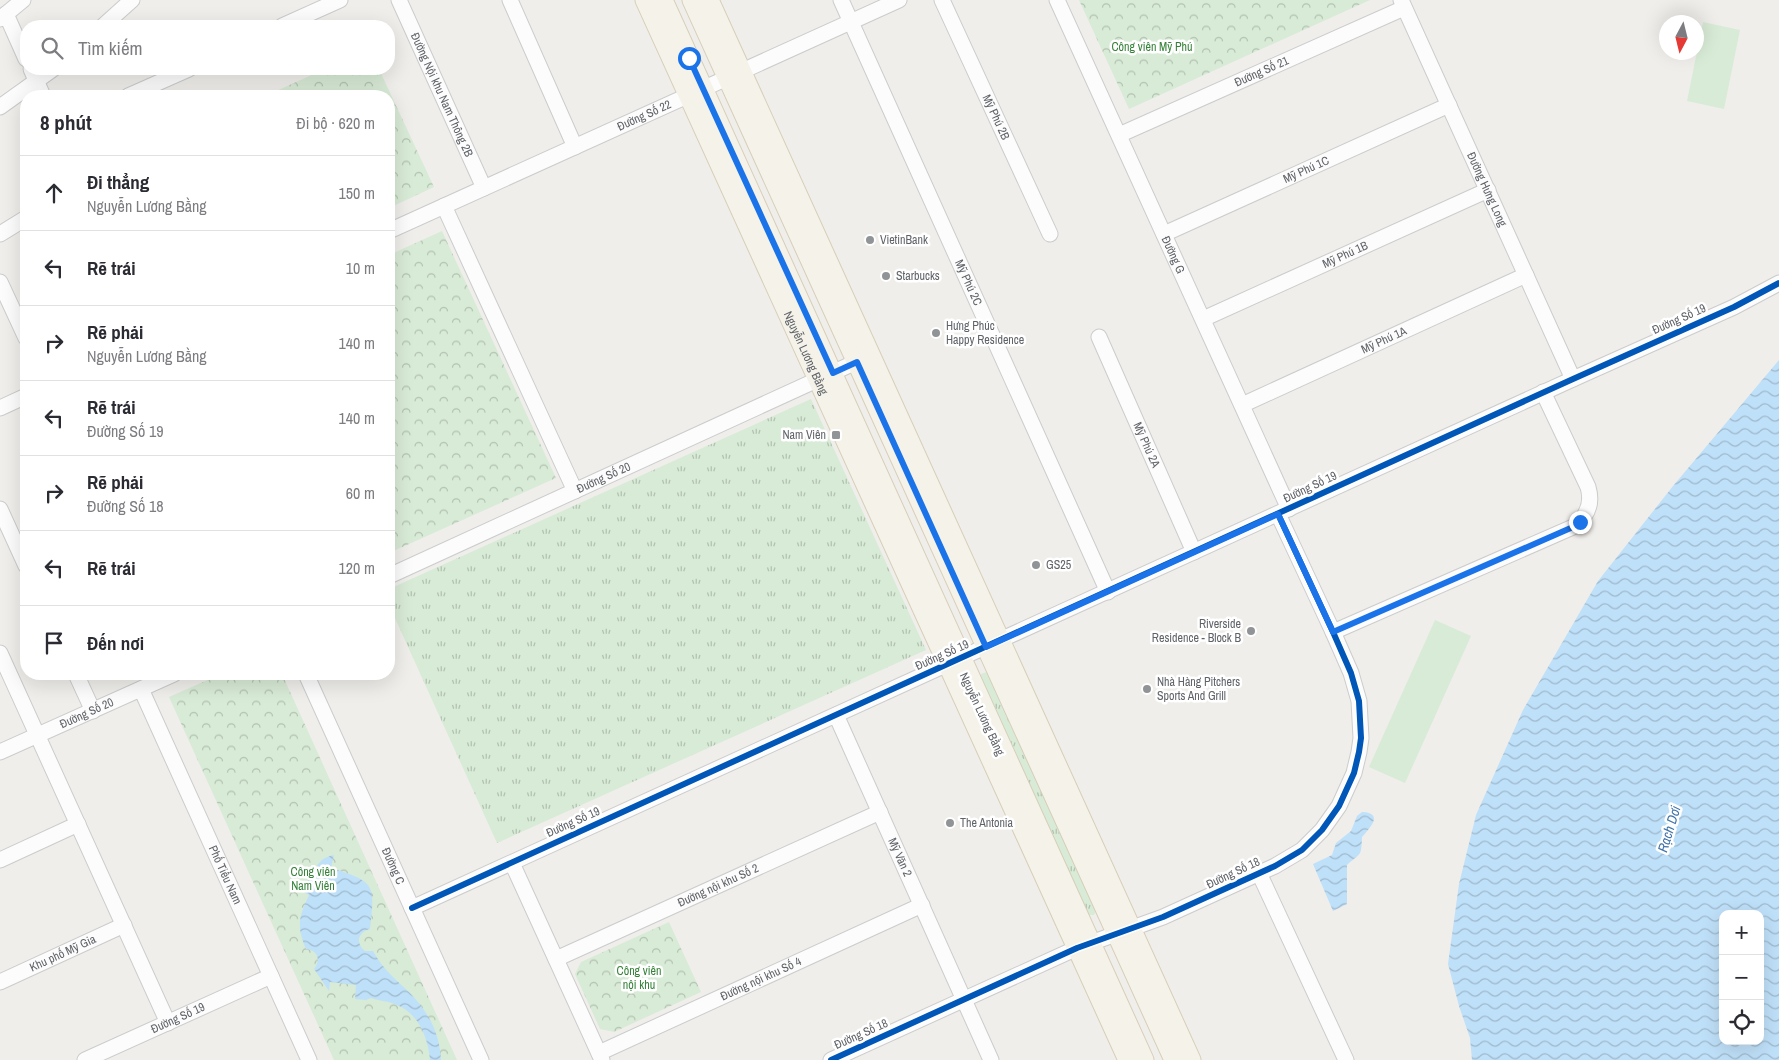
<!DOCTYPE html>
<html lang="vi">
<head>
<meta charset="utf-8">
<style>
  body { margin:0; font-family:"Archivo Narrow",sans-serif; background:#f2f2f3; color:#2b2b33 }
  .controls { position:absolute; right:15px; bottom:15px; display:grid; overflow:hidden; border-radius:10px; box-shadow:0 5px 20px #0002 }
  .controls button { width:45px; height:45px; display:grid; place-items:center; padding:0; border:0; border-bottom:1px solid #e1e1e2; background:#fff; color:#2b2b33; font:25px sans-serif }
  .compass { position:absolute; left:1659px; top:15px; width:45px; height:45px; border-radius:50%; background:#fff; box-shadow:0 5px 20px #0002; rotate:187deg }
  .stop { position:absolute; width:15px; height:15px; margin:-11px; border:4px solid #1a73e8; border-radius:50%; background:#fff }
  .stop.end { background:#1a73e8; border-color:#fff; box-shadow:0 1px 5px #0008 }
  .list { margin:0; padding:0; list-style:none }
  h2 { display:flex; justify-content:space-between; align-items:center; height:65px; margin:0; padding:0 20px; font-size:21px }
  h2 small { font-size:16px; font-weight:400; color:#7c7c81 }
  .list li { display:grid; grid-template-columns:32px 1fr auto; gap:15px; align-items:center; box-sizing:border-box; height:75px; padding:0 20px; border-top:1px solid #e1e1e2 }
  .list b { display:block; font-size:19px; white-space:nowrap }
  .list p { margin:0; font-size:16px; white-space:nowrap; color:#7c7c81 }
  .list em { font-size:16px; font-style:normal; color:#7c7c81 }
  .icon { flex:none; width:28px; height:28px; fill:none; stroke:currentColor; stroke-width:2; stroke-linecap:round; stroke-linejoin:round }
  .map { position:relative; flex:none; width:1779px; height:1060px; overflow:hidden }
  .search { position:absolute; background:#fff; box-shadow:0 5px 20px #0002; left:20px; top:20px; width:375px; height:55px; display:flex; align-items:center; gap:12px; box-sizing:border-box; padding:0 18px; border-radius:20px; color:#7c7c81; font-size:19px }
  .panel { position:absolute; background:#fff; box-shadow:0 5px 20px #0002; left:20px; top:90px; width:375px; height:590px; border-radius:20px }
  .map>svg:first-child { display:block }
</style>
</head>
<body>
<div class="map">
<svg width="1779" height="1060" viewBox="0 0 1779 1060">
  <defs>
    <pattern id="grass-tufts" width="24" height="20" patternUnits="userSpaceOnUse" patternTransform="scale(1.25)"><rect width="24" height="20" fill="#d8ebd6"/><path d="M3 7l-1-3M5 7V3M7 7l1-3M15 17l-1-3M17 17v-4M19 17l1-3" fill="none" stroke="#b2c2b1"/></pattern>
    <pattern id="forest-crowns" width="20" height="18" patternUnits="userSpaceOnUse" patternTransform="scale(1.25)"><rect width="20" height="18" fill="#d8ebd6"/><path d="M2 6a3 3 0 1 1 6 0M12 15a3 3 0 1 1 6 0" fill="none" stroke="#b2c2b1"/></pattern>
    <pattern id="water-waves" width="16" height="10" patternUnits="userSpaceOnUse" patternTransform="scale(1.25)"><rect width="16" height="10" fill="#bfe0f9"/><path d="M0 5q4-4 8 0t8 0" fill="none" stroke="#9eb9cd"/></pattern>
  </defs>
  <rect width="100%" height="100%" fill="#efeeea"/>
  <g fill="url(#grass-tufts)">
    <path d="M811,399L926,650L497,843L389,605V589Z"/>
    <path d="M987,672L1096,911L1094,915H1088L980,677L981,674Z"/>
  </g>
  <g fill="url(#forest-crowns)">
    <path d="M1079,0H1370L1129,109Z"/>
    <path d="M325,69H379L434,187L389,208V96H265Z"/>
    <path d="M442,231L556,478L389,553V255Z"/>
    <path d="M221,674H282L457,1060H334L169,697Z"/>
    <path d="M669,922L701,992L614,1032L600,1029L575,974L581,962Z"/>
  </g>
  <g fill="#d8ebd6">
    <path d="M1703,22L1740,30L1724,109L1687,101Z"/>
    <path d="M1435,620L1471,636L1405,783L1369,767Z"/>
  </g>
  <g fill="url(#water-waves)" fill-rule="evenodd">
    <path d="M1779,360V1060H1472L1470,1038L1459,1006L1448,964L1459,884L1476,815L1523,710L1598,581L1673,486ZM1723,914H1760V1041H1723Z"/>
    <path d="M1362,812C1385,813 1369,829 1362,837C1361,858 1361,852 1347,865V904L1333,911L1313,864L1332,855L1336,843L1351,831L1357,816Z"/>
    <path d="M334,855L331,868C376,882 375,884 370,929C358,932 355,943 365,951H373C382,968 395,979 409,992C428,1011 440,1033 441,1060H430C428,1038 419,1014 397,1005C389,1001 379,1001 371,998L366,1000L355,999L356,985L330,982L329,991L314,969C321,960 318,950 306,949C296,925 299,917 309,895L302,891L309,878L314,875C316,864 322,857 334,855Z"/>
  </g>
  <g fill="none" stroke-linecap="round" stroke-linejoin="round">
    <g stroke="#cbcccc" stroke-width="17">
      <g id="minor">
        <path id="s1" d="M399,0L484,188"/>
        <path d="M510,0L575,147"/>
        <path id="s2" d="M841,0L1108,592"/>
        <path id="s3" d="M942,0L1050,234"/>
        <path id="s4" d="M1057,0L1289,509"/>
        <path id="s5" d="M1401,0L1573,379"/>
        <path d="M6,14L26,59"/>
        <path d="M0,19L23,0"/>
        <path d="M103,26L132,0"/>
        <path d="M282,26L340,0"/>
        <path d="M31,69L43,96"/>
        <path d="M128,96L189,69"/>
        <path d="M0,107L53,69"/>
        <path id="s6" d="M1119,135L1404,8"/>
        <path d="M444,206L575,491"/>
        <path id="s7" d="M389,231L899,0"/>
        <path d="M0,234L26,218"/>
        <path id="s8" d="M1164,234L1449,105"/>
        <path d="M0,282L26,338"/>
        <path id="s9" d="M1203,319L1488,190"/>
        <path id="s10" d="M1099,337L1194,552"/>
        <path id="s11" d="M1242,405L1526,275"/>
        <path d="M0,408L26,396"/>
        <path d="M0,509L26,566"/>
        <path id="s12" d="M389,576L867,357"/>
        <path d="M1333,632L1573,527C1587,517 1593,504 1588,487L1543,392"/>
        <path d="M0,653L168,1023"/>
        <path d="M76,674L93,711"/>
        <path id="s13" d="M306,674L481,1060"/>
        <path id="s14" d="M141,689L309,1060"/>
        <path id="s15" d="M836,715L991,1060"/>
        <path id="s16" d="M0,752L174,674"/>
        <path d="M0,860L78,824"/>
        <path d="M512,863L602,1060"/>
        <path d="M1259,873L1346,1060"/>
        <path d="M412,908L1573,379L1734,307L1779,283"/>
        <path id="s17" d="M556,959L880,812"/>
        <path id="s18" d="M0,982L124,925"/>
        <path id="s19" d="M599,1053L922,905"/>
        <path id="s20" d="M85,1060L271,976"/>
        <path d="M831,1060L1077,948L1163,917L1275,866L1302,850L1322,830L1339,806L1354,773L1359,752L1361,738L1359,701L1351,673L1333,632L1278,514"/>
      </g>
    </g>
    <g stroke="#d7ceb8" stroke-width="21">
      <g id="major">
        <path id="s21" d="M645,0L1128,1060"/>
        <path d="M663,0L1144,1060"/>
        <path d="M692,0L1174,1060"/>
        <path d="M709,0L1191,1060"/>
      </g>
    </g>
    <use href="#minor" stroke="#fdfcfc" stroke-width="15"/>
    <use href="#major" stroke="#f4f2e9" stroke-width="19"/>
    <g stroke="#fff" stroke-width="9">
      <g id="cycleway">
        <path d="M412,908L1573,379L1734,307L1779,283"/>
        <path d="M831,1060L1077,948L1163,917L1275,866L1302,850L1322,830L1339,806L1354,773L1359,752L1361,738L1359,701L1351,673L1333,632L1278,514"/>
      </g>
    </g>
    <use href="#cycleway" stroke="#0057b8" stroke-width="6"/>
  </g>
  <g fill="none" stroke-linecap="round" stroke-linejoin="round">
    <path stroke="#1a73e8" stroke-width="6" d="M689,58L833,373L857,362L986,647L1278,514L1333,632L1573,527L1580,522"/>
  </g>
  <g fill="#919496" stroke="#fff" stroke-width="2">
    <circle cx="870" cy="240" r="5"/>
    <circle cx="886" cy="276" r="5"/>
    <circle cx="936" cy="333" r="5"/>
    <rect x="831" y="430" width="10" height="10" rx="2.5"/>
    <circle cx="1036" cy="565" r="5"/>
    <circle cx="1251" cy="631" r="5"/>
    <circle cx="1147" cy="689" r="5"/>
    <circle cx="950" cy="823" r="5"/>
  </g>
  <g text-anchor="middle" stroke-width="5" stroke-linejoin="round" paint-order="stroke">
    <g font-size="12" fill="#348238" stroke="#fff">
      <text x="1152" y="51">Công viên Mỹ Phú</text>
      <text x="313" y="876">Công viên<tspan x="313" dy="14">Nam Viên</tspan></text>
      <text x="639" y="975">Công viên<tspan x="639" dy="14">nội khu</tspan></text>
    </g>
    <g font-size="12" fill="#5f6368" stroke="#fff">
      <text dy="4" stroke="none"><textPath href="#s6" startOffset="156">Đường Số 21</textPath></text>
      <text dy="4" stroke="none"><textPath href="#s1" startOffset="104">Đường Nội khu Nam Thông 2B</textPath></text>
      <text dy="4" stroke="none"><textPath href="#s7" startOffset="280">Đường Số 22</textPath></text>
      <text dy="4" stroke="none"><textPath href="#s3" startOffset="129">Mỹ Phú 2B</textPath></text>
      <text dy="4" stroke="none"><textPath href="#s8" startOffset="156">Mỹ Phú 1C</textPath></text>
      <text dy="4" stroke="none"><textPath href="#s5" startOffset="208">Đường Hưng Long</textPath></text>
      <text dy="4" stroke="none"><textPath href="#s4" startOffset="280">Đường G</textPath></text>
      <text dy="4" stroke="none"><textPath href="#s9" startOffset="156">Mỹ Phú 1B</textPath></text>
      <text dy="4" stroke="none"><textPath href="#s2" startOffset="310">Mỹ Phú 2C</textPath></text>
      <text transform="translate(1679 319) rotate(-24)" y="4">Đường Số 19</text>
      <text dy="4" stroke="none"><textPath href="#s11" startOffset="156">Mỹ Phú 1A</textPath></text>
      <text dy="4" stroke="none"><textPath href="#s21" startOffset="388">Nguyễn Lương Bằng</textPath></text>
      <text dy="4" stroke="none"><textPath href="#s10" startOffset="118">Mỹ Phú 2A</textPath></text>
      <text dy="4" stroke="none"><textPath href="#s12" startOffset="236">Đường Số 20</textPath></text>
      <text transform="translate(1310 487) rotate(-25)" y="4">Đường Số 19</text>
      <text transform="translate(942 655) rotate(-24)" y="4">Đường Số 19</text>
      <text dy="4" stroke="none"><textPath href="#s16" startOffset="95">Đường Số 20</textPath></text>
      <text transform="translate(982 714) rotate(65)" y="4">Nguyễn Lương Bằng</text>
      <text transform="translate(573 822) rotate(-24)" y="4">Đường Số 19</text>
      <text dy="4" stroke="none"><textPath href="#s15" startOffset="156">Mỹ Văn 2</textPath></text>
      <text dy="4" stroke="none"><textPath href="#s13" startOffset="211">Đường C</textPath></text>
      <text transform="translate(1233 873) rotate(-25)" y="4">Đường Số 18</text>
      <text dy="4" stroke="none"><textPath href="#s14" startOffset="204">Phố Tiểu Nam</textPath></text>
      <text dy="4" stroke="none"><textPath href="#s17" startOffset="178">Đường nội khu Số 2</textPath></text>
      <text dy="4" stroke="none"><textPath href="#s18" startOffset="69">Khu phố Mỹ Gia</textPath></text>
      <text dy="4" stroke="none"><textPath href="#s19" startOffset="178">Đường nội khu Số 4</textPath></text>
      <text dy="4" stroke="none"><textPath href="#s20" startOffset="102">Đường Số 19</textPath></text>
      <text transform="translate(861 1034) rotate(-24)" y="4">Đường Số 18</text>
    </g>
    <g font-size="12" fill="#5f6368" stroke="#fff" text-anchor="start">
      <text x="880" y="244">VietinBank</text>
      <text x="896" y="280">Starbucks</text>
      <text x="946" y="330">Hưng Phúc<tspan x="946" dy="14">Happy Residence</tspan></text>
      <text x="826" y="439" text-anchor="end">Nam Viên</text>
      <text x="1046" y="569">GS25</text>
      <text x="1241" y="628" text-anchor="end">Riverside<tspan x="1241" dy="14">Residence - Block B</tspan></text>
      <text x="1157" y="686">Nhà Hàng Pitchers<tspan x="1157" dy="14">Sports And Grill</tspan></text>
      <text x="960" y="827">The Antonia</text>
    </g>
    <g font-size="14" font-style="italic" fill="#4174aa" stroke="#fff">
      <text transform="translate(1669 829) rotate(-73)" y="5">Rạch Dơi</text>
    </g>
  </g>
</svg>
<div class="controls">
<button>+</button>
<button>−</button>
<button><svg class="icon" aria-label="locate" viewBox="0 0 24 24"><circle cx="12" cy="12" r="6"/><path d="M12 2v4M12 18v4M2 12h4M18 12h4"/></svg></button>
</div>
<svg class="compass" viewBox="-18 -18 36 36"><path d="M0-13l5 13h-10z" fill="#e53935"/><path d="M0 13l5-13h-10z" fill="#7c7c81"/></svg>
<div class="stop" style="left:689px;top:58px"></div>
<div class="stop end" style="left:1580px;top:522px"></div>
<div class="search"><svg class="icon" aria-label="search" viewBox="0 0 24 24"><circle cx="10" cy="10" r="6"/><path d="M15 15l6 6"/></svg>Tìm kiếm</div>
<section class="panel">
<h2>8 phút<small>Đi bộ · 620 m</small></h2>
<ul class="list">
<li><svg class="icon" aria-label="ahead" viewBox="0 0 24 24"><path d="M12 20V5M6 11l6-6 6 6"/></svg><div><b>Đi thẳng</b><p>Nguyễn Lương Bằng</p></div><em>150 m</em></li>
<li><svg class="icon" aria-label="left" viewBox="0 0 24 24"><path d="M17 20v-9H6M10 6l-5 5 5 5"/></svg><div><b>Rẽ trái</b></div><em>10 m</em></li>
<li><svg class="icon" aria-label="right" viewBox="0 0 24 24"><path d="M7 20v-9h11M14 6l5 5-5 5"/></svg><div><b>Rẽ phải</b><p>Nguyễn Lương Bằng</p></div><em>140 m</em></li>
<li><svg class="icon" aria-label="left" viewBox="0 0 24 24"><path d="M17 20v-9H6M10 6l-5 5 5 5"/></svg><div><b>Rẽ trái</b><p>Đường Số 19</p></div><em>140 m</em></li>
<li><svg class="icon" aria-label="right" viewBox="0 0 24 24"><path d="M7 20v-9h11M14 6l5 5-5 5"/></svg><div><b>Rẽ phải</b><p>Đường Số 18</p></div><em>60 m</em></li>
<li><svg class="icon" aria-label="left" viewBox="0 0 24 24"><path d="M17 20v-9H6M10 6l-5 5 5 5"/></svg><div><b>Rẽ trái</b></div><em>120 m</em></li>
<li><svg class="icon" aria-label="arrive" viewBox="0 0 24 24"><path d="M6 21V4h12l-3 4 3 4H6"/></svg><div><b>Đến nơi</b></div></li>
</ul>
</section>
</div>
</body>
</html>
